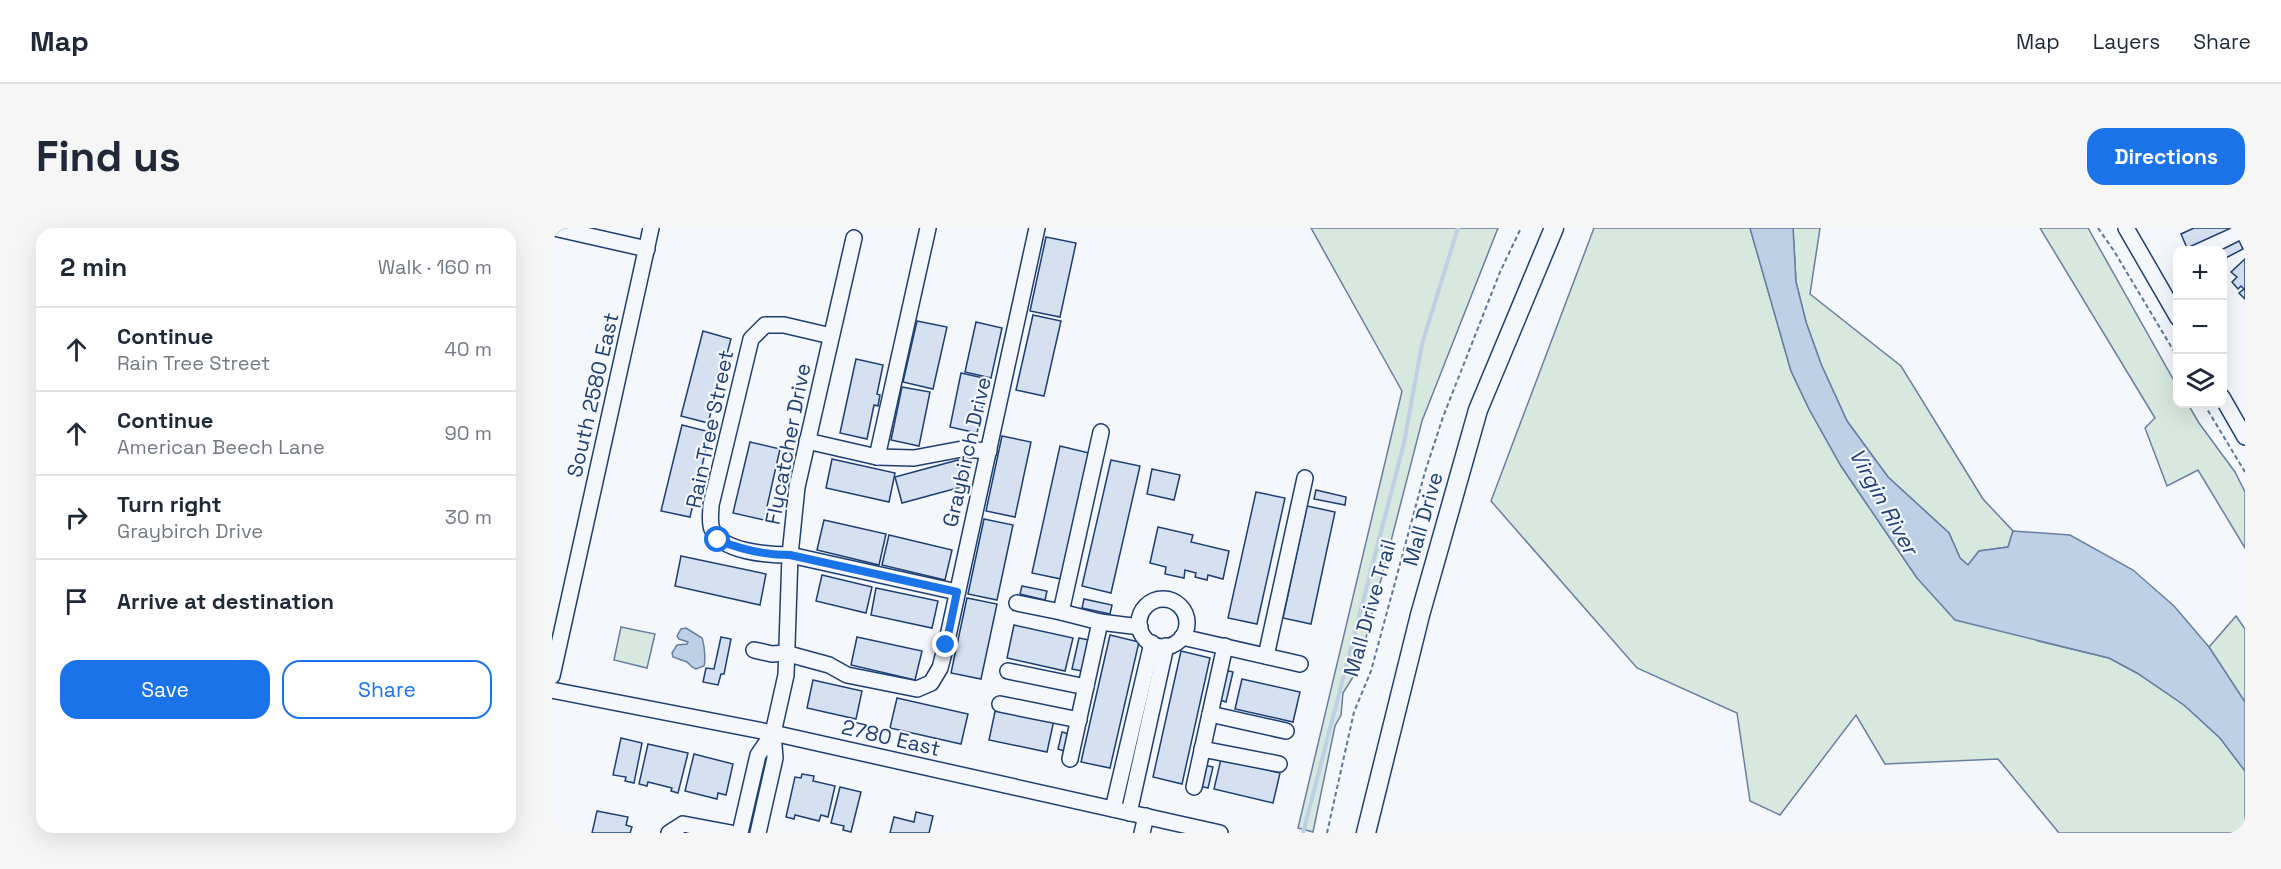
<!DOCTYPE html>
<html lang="en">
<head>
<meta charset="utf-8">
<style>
  body { margin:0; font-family:"Space Grotesk",sans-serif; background:#f6f6f7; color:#1f2937 }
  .controls { position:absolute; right:18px; top:18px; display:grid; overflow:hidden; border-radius:12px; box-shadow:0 6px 24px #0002 }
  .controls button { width:54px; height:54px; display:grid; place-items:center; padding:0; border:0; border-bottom:2px solid #e0e1e3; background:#fff; color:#1f2937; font:30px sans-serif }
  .stop { position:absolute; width:18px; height:18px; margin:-14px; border:4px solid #1a73e8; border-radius:50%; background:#fff }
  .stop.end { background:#1a73e8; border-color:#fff; box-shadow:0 2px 6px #0008 }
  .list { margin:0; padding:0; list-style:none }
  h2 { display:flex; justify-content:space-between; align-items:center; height:78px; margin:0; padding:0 24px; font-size:26px }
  h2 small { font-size:20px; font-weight:400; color:#747a83 }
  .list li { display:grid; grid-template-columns:39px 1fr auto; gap:18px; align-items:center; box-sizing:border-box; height:84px; padding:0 24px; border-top:2px solid #e0e1e3 }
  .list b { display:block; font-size:22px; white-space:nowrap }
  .list p { margin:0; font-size:20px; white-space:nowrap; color:#747a83 }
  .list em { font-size:20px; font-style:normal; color:#747a83 }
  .actions { display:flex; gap:12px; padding:18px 24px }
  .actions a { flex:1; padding:14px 0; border:2px solid #1a73e8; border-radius:18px; text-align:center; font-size:21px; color:#1a73e8 }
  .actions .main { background:#1a73e8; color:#fff }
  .icon { flex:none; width:33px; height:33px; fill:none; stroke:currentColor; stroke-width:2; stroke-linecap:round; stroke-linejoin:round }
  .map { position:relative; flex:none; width:1693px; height:605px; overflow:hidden; border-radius:18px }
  header { display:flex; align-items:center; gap:36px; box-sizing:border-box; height:84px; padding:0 30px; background:#fff; border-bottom:2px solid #e0e1e3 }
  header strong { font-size:28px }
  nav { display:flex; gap:33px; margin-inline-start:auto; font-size:21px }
  .intro { display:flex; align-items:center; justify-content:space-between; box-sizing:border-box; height:144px; padding:0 36px }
  h1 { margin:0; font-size:42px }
  .button { padding:15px 27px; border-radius:18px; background:#1a73e8; color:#fff; font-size:21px; font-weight:700 }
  main { display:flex; gap:36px; padding:0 36px }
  aside { flex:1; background:#fff; border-radius:18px; box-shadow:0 6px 24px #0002 }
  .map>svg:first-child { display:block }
</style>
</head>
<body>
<header>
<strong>Map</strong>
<nav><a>Map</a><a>Layers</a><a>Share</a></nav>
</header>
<div class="intro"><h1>Find us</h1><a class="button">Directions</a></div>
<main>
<aside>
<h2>2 min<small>Walk · 160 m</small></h2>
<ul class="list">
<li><svg class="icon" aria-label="ahead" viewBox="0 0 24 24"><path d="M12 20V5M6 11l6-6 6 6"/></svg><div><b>Continue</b><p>Rain Tree Street</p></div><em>40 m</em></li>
<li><svg class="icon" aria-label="ahead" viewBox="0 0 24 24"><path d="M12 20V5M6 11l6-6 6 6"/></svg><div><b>Continue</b><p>American Beech Lane</p></div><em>90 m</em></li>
<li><svg class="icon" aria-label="right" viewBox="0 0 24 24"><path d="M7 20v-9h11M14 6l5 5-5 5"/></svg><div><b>Turn right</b><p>Graybirch Drive</p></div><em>30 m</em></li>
<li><svg class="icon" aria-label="arrive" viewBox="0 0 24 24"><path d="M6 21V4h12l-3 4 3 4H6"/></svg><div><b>Arrive at destination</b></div></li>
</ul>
<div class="actions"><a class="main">Save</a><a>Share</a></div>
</aside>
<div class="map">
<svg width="1693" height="605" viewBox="0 0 1693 605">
  <rect width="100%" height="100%" fill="#f4f7fb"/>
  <g fill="#d7e8df" stroke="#687fa3" stroke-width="1.5">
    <path d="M759,0H946L870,193L806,441L791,465L789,487L783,498L761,604L746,600L850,163Z"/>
    <path d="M1042,0H1198L1239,143L1257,181L1289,238L1365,350L1486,413L1557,430L1585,445L1632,477L1668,510L1693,543V605H1507L1446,531L1333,536L1304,487L1228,587L1198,573L1185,485L1085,440L939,273Z"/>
    <path d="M1241,0H1268L1258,66L1349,138L1431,271L1461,303L1456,319L1427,323L1416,337L1408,330L1397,305L1336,249L1295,193L1269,136L1254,94L1244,54Z"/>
    <path d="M1488,0H1536L1625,158L1626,176H1636L1647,195L1683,244L1693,264V320L1646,242L1615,258L1593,200L1603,190Z"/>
    <path d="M1684,388L1693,401V474L1657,419Z"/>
    <path d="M69,399L103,406L95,440L62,432Z"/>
  </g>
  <g fill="#bed0e5" stroke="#687fa3" stroke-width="1.5">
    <path d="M1198,0H1241L1244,54L1254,94L1269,136L1295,193L1336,249L1397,305L1408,330L1416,337L1427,323L1456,319L1461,303L1518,307L1581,342L1622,378L1657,419L1693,474V543L1668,510L1632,477L1585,445L1557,430L1403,392L1365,350L1289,238L1257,181L1239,143Z"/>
    <path d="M134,400L150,410C152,415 154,432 152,438L144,441L140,439L135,434L121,429L120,425L125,417L135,416L136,414L127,411L125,408L129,401Z"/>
  </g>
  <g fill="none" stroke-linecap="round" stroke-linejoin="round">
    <path stroke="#bed0e5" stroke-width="4" d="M751,605L852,215L870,116L906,0"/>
  </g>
  <g fill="#d5e0f0" stroke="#1d3f73" stroke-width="1.5">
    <path d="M1642,0H1679L1635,20L1629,6Z"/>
    <path d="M494,9L524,15L508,89L478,83Z"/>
    <path d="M1687,13L1691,21L1670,32V22H1669Z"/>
    <path d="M1693,31V71L1687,65L1692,61L1689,58L1686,61L1680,54L1685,49L1679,44Z"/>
    <path d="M481,87L509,93L492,168L464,162Z"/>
    <path d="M365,93L395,99L381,161L351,154Z"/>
    <path d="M424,94L450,100L439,150L413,144Z"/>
    <path d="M151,103L179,111L156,195L129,188Z"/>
    <path d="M304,131L331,137L325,166L328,167L326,178L322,177L315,211L288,205Z"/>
    <path d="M409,145L436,151L425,205L398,199Z"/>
    <path d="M350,159L378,164L367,218L339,212Z"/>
    <path d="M130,197L158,204L138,289L109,283Z"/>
    <path d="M450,208L479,214L463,289L434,283Z"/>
    <path d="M198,214L228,221L212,292L181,285Z"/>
    <path d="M508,218L537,225L509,351L480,345Z"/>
    <path d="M280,231L343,245L337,274L274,260Z"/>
    <path d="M406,232L413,258L350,275L343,249Z"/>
    <path d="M559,232L588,238L559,365L530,358Z"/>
    <path d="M600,241L628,247L622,272L595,266Z"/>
    <path d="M764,262L794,269L793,277L762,271Z"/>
    <path d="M704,264L733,270L705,396L676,390Z"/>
    <path d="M755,278L783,284L759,396L731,390Z"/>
    <path d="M432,291L461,297L445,372L416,366Z"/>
    <path d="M272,292L334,306L327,337L265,322Z"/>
    <path d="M606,299L641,307L639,314L677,323L671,351L656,347L655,352L643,349L644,345L633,342L632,350L613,346L614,339L598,335Z"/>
    <path d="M337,307L400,322L393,352L330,337Z"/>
    <path d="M129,328L214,346L208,377L123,358Z"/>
    <path d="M270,347L320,359L314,385L264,373Z"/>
    <path d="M470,358L495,363L493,372L468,366Z"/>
    <path d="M324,360L386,373L380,400L319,387Z"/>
    <path d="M415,370L445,376L429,451L399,445Z"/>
    <path d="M532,371L560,377L558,386L530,380Z"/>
    <path d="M462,397L521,410L513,443L455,430Z"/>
    <path d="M558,407L587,414L558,540L529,534Z"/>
    <path d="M169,409L179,411L172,446H169L166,457L151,454L154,440L162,441Z"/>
    <path d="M305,409L370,423L363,452L299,437Z"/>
    <path d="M527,410L537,412L530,443L520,441Z"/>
    <path d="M629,423L658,430L630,556L601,549Z"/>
    <path d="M673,442L681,444L674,474L665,471Z"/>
    <path d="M690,451L748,464L741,494L683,481Z"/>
    <path d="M261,452L310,463L304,491L255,480Z"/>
    <path d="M345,470L416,486L409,516L338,500Z"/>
    <path d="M444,479L502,492L495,524L437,512Z"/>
    <path d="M510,504L517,506L512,523L506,521Z"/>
    <path d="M69,510L90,515L82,555L73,553L74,549L61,547Z"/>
    <path d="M96,516L136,525L126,565L119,563L120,560L96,554L95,558L87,556Z"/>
    <path d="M142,526L181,536L174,567L166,565L165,571L133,563Z"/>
    <path d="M669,531L728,545L721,575L662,561Z"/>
    <path d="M652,537L661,539L656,560L647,558Z"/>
    <path d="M250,546L262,548L261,553L283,558L276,589L269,587L267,593L243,587L242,591L234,589L243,549L249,550Z"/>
    <path d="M288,559L309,564L299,604L291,602L292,598L279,595Z"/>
    <path d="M45,583L76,589L74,597L80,599L78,605H40Z"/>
    <path d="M364,584L381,588L377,605H338L342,589L362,594Z"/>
  </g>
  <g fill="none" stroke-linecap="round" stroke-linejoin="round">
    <g stroke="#1d3f73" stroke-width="18">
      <g id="minor">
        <path d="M2,0L95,21"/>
        <path d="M1574,0L1626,90"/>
        <path d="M279,108L232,97H213L199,111L159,277C159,284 157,294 160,301C169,324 216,327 238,327L405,364"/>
        <path d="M1670,169L1693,209"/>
        <path d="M255,213L325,229L362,230L410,221L437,223"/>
        <path d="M325,229L376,0"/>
        <circle cx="611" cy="395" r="24"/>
        <path d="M465,375L509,384L549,204"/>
        <path d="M509,384L548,394L588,399"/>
        <path d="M630,409L748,436"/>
        <path d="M673,418L658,486L734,503"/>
        <path d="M202,422L220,426L233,425L277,437L295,447L365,461L379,455L388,440L394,417L485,0"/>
        <path d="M714,428L753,250"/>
        <path d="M456,443L534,459"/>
        <path d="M0,448L99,0"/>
        <path d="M0,462L221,505L668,605"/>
        <path d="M448,476L527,492"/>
        <path d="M650,521L727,536"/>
        <path d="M518,531L548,394"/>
        <path d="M642,559L658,486"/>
        <path d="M561,581L600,415"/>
        <path d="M577,585L614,418"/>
        <path d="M117,605L131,596L179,605"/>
        <path d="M188,605L206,527L221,505"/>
        <path d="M206,605L223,530L221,505L234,447L238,327L245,259L302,10"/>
        <path d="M590,605L594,588"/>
      </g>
    </g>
    <g stroke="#1d3f73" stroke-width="21">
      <path id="major" d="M814,605L868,387L926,182L1002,0"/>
    </g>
    <g stroke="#5e769c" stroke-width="2" stroke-dasharray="4.5 3" stroke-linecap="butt">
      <path d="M1546,0L1562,23L1626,130"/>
      <path d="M1652,176L1693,244"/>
      <path d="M775,605L802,484L819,443L873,244L891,189L948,44L969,0"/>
    </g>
    <use href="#minor" stroke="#f4f7fb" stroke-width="15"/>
    <use href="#major" stroke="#f4f7fb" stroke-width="18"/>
  </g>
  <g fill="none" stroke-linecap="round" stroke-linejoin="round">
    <path stroke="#1a73e8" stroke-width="8" d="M166,312C190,322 213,327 238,327L405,364L394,417"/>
  </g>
  <g text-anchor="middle" stroke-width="4.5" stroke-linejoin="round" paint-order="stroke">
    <g font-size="21" fill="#1d3f73" stroke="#f4f7fb">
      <text transform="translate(41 167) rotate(-77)" y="7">South 2580 East</text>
      <text transform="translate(158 201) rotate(-78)" y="7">Rain Tree Street</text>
      <text transform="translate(236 216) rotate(-79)" y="7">Flycatcher Drive</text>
      <text transform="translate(415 224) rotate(-77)" y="7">Graybirch Drive</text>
      <text transform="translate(871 291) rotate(-74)" y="7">Mall Drive</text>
      <text transform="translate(818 380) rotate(-74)" y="7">Mall Drive Trail</text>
      <text transform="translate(339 510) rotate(13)" y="7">2780 East</text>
    </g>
    <g font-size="22" font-style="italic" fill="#1d3f73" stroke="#f4f7fb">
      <text transform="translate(1332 273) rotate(61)" y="8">Virgin River</text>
    </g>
  </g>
</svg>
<div class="controls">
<button>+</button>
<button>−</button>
<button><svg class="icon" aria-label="layers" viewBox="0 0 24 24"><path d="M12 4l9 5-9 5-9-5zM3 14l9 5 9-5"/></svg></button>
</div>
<div class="stop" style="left:166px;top:312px"></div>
<div class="stop end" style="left:394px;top:417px"></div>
</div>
</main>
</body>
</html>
